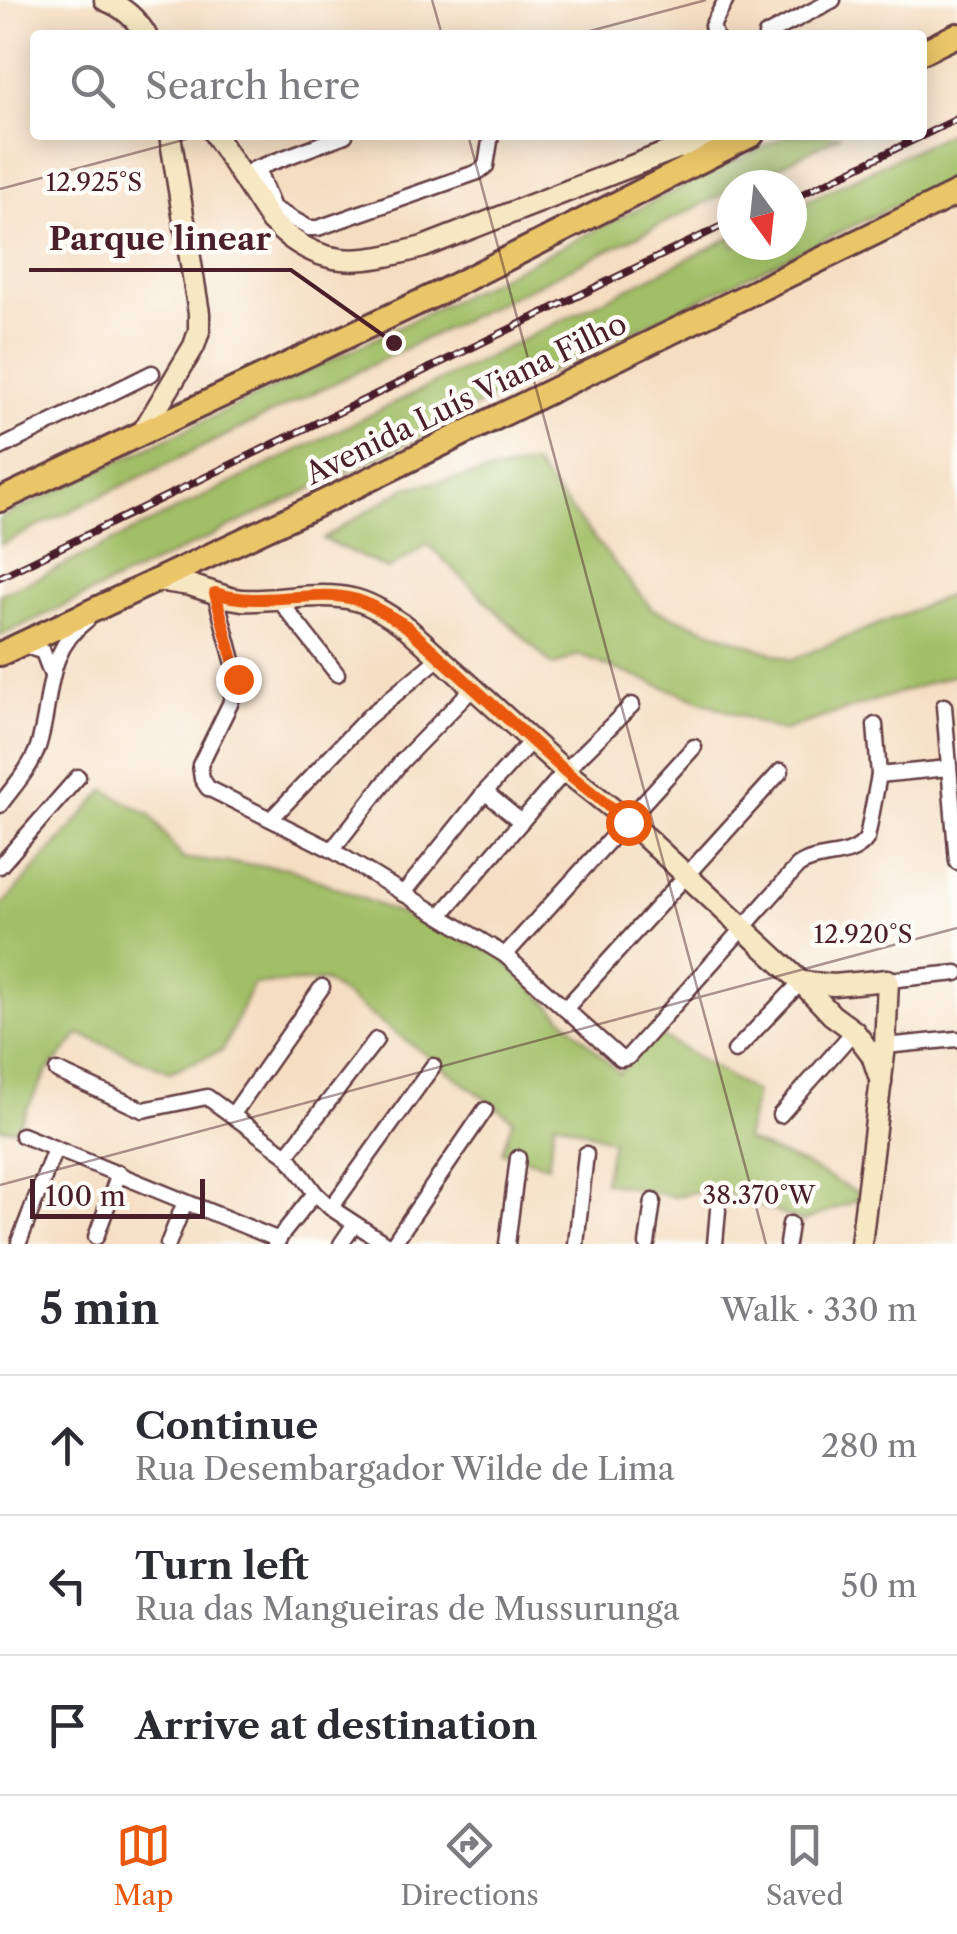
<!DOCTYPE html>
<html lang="en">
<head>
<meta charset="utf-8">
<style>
  body { margin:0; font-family:"Libre Caslon Text",serif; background:#f2f2f3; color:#2b2b33 }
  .compass { position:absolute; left:717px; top:170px; width:90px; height:90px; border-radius:50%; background:#fff; box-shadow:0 5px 25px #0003; rotate:165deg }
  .scale { position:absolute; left:30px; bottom:25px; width:175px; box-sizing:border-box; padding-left:10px; border:5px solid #4a1f2b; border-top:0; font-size:28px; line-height:35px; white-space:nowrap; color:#4a1f2b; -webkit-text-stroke:8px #fdfcf7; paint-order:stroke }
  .stop { position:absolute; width:30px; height:30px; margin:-22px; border:8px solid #ea580c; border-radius:50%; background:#fff }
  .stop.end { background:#ea580c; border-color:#fff; box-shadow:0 2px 10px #0008 }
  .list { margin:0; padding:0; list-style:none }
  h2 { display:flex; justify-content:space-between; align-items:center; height:130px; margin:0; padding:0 40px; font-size:42px }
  h2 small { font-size:32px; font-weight:400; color:#7c7c81 }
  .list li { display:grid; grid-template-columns:65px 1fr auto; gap:30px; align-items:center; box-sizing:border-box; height:140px; padding:0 40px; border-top:2px solid #e1e1e2 }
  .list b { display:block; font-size:38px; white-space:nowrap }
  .list p { margin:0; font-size:32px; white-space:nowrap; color:#7c7c81 }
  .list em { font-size:32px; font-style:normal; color:#7c7c81 }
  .icon { flex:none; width:55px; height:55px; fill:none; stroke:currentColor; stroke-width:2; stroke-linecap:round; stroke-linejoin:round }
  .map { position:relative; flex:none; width:957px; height:1244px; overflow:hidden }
  .search { position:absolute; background:#fff; box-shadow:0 5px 25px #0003; left:30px; right:30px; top:30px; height:110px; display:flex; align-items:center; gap:25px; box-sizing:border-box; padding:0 35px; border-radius:10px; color:#7c7c81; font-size:38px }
  .sheet { height:550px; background:#fff }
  nav { display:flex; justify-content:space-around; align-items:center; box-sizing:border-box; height:140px; border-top:2px solid #e1e1e2; background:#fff; font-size:28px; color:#7c7c81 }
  nav a { display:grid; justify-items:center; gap:5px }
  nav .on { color:#ea580c }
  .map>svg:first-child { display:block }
</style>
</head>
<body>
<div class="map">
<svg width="957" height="1244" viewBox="0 0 957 1244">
  <rect width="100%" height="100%" fill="#fdfcf7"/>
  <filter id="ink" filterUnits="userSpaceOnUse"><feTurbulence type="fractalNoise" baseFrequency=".01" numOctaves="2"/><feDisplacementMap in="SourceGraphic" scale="20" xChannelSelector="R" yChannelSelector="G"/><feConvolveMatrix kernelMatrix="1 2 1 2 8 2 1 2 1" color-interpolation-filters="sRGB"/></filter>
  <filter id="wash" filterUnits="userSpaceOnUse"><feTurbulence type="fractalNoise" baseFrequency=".0048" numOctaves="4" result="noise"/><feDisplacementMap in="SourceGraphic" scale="40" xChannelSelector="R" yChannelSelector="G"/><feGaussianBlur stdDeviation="2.25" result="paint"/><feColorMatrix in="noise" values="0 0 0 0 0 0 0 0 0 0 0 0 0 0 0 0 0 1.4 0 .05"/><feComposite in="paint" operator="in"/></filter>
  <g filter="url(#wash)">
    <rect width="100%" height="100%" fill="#f5ddc1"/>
    <g fill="#a1bf66" stroke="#766f48" stroke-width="2.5">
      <path d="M957,129V176L461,414L385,454L0,636V594L40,577L732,237V245H792V208Z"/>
      <path d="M788,135H841L742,185H732V190L0,545V518L344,354Z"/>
      <path d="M533,464L652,609L791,660L957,592V674L781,731L578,655L553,666L428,544L388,569L323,539L405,488Z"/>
      <path d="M105,790L150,815L183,859L288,868L498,954L619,1073L655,1032L756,1093L745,1140L803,1164L865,1197L802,1222L712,1187L675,1197L604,1182L612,1140L555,1121L548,1165L502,1152L513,1119L325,981L253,984L223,1050L170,1072L80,1034L47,1072L16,1129L0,1128V908Z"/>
    </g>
  </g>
  <g filter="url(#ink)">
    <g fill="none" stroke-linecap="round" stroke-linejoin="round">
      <g stroke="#643c42" stroke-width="19">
        <g id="minor">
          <path d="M715,35L712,26L726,0"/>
          <path d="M766,35L833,0"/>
          <path d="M671,135L678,148L701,135"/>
          <path d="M257,168L273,208L309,228H318L478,172L486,166L491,135"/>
          <path d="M252,170L345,135"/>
          <path d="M0,448L152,373"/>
          <path d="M215,593L238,679L230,704L200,765L202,779L208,788L332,850L505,955L621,1059L628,1057L798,866C820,851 852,861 867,838L879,775L875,725"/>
          <path d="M279,600L337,674"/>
          <path d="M22,644L43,652L51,673"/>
          <path d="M944,706L957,862"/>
          <path d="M879,775L948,768"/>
          <path d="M485,792L520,821"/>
          <path d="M0,805C13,787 31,768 38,747C53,701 43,653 87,620"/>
          <path d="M271,819L368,717L439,658"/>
          <path d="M332,850L401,762L473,688"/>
          <path d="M0,866L78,777"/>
          <path d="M403,894L485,792L531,741"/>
          <path d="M441,915L565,771L632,705"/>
          <path d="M505,955L694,747"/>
          <path d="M888,980L957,973"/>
          <path d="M565,1009L781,771"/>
          <path d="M885,1046L957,1039"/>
          <path d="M735,1051L801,982"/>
          <path d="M57,1071L143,1110L207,1097L287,1155L315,1193L331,1208L386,1244"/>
          <path d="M233,1114L322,987"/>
          <path d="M780,1115L854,1031"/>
          <path d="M22,1135L279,1240"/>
          <path d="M287,1155L376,1040"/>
          <path d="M331,1208L433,1066"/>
          <path d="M96,1237L119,1173"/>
          <path d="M19,1242L55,1149"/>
          <path d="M275,1243L315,1193"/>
          <path d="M168,1244L185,1202"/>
          <path d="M341,1244L354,1225"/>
          <path d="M393,1244L485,1110"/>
          <path d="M507,1244L518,1158"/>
          <path d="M576,1244L586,1154"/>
          <path d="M647,1244L653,1201"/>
          <path d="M715,1244L718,1210"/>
          <path d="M787,1244L790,1224"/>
        </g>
      </g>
      <g stroke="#643c42" stroke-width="25">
        <g id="secondary">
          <path d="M105,0C123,7 136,18 146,35"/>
          <path d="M215,135L271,221C320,271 361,264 423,247L678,148L729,146"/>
          <path d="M142,433L194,346L199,331V313L170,135"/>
          <path d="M156,580L190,585L230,598L242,600C279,602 320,590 356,600C374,605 391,617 406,627L565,771L628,821L801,982L832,1015L854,1031L872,1055L881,1082"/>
          <path d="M801,982L834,985L888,980L885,1046L861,1244"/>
        </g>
      </g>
      <g stroke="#643c42" stroke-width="28">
        <g id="trunk">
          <path d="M922,52L957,35"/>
          <path d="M0,500L441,292L752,135"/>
          <path d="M0,654L313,507L957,193"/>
        </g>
      </g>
      <use href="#minor" stroke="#fff" stroke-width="14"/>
      <use href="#secondary" stroke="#f7e8c3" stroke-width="20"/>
      <use href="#trunk" stroke="#ebc669" stroke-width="22"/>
      <g stroke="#4a1f2b" stroke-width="8">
        <g id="rail">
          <path d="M792,199L957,119"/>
          <path d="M0,577L732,221"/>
        </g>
      </g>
      <use href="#rail" stroke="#fdfcf7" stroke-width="4" stroke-dasharray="11" stroke-linecap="butt"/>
    </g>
  </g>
  <g fill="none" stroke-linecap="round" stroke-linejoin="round" filter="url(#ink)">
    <path stroke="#ea580c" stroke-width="12" d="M238,679L215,593C264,609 314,587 357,600C375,606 391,617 406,626L565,771L628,822"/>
  </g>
  <path fill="none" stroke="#4a1f2b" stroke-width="2.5" stroke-opacity="0.45" d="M432,0L442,35M575,35L706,0M468,135L766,1244M0,189L202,135M0,1185L957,928"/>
  <g text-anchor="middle" stroke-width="9" stroke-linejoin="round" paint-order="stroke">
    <g font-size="30" fill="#4a1f2b" stroke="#fdfcf7">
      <text transform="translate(466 399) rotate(-26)" y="10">Avenida Luís Viana Filho</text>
    </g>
  </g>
  <g font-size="25" text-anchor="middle" fill="#4a1f2b" stroke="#fdfcf7" stroke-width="9" stroke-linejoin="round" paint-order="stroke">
    <text x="94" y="191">12.925°S</text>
    <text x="863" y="943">12.920°S</text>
    <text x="759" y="1204">38.370°W</text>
  </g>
  <path fill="none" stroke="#4a1f2b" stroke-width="4" d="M394 343L291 270H29"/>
  <circle fill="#4a1f2b" stroke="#fdfcf7" stroke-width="4" cx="394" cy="343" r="10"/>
  <g font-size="32" text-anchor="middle" font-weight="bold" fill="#4a1f2b" stroke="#fdfcf7" stroke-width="9" stroke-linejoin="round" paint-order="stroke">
    <text x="160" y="250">Parque linear</text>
  </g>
</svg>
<svg class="compass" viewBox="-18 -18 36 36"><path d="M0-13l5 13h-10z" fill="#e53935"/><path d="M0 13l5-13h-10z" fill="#7c7c81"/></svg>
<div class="scale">100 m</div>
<div class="stop" style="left:628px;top:822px"></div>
<div class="stop end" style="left:238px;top:679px"></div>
<div class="search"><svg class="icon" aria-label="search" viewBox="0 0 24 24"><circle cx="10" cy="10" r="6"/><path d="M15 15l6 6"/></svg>Search here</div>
</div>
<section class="sheet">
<h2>5 min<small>Walk · 330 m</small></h2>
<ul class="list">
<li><svg class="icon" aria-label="ahead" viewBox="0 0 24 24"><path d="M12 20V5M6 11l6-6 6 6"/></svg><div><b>Continue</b><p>Rua Desembargador Wilde de Lima</p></div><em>280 m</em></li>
<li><svg class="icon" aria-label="left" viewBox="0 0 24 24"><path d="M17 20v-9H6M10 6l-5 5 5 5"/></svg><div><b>Turn left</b><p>Rua das Mangueiras de Mussurunga</p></div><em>50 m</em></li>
<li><svg class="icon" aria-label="arrive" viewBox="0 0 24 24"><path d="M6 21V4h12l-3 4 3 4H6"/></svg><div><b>Arrive at destination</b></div></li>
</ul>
</section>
<nav>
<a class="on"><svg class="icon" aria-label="map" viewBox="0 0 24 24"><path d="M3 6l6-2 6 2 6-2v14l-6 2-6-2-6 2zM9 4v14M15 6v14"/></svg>Map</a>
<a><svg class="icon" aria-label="directions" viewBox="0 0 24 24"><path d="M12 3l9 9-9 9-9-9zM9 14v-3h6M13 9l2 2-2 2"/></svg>Directions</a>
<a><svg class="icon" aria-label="saved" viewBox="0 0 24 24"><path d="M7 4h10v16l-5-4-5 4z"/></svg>Saved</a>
</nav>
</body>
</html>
